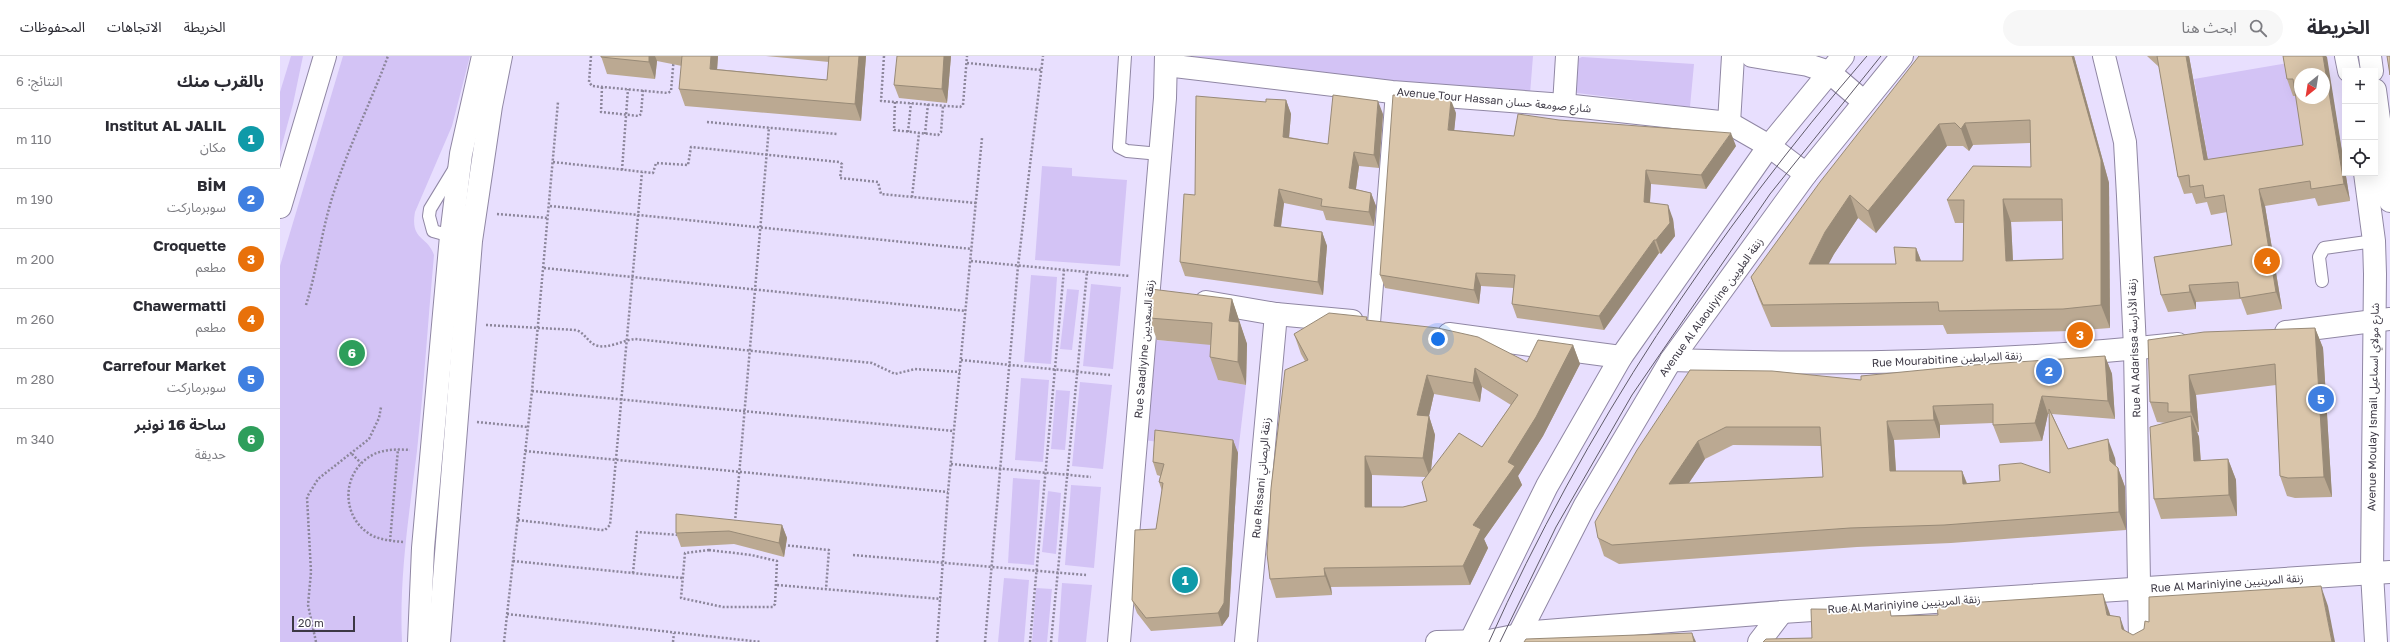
<!DOCTYPE html>
<html lang="ar">
<head>
<meta charset="utf-8">
<style>
  body { margin:0; font-family:"Golos Text","Noto Sans Arabic",sans-serif; background:#f7f7f7; color:#2b2b33; direction:rtl }
  .controls { position:absolute; right:12px; top:12px; display:grid; overflow:hidden; border-radius:0px; box-shadow:0 4px 16px #0002 }
  .controls button { width:36px; height:36px; display:grid; place-items:center; padding:0; border:0; border-bottom:1px solid #e1e1e2; background:#fff; color:#2b2b33; font:20px sans-serif }
  .compass { position:absolute; left:2014px; top:12px; width:36px; height:36px; border-radius:50%; background:#fff; box-shadow:0 4px 16px #0002; rotate:210deg }
  .scale { position:absolute; left:12px; bottom:10px; width:63px; box-sizing:border-box; padding-left:4px; border:2px solid #3c3844; border-top:0; font-size:11px; line-height:14px; white-space:nowrap; color:#3c3844; -webkit-text-stroke:3px #fff; paint-order:stroke }
  .you { position:absolute; left:1158px; top:283px; width:14px; height:14px; margin:-10px; border:3px solid #fff; border-radius:50%; background:#1a73e8; box-shadow:0 0 0 6px #1a73e833 }
  .badge { display:grid; place-items:center; width:26px; height:26px; border-radius:50%; background:#7c3aed; color:#fff; font-size:13px; font-weight:700 }
  .pin { position:absolute; translate:-50% -50%; border:2px solid #fff; box-shadow:0 1px 4px #0006 }
  .list { margin:0; padding:0; list-style:none }
  h2 { display:flex; justify-content:space-between; align-items:center; height:52px; margin:0; padding:0 16px; font-size:17px }
  h2 small { font-size:13px; font-weight:400; color:#7c7c81 }
  .list li { display:grid; grid-template-columns:26px 1fr auto; gap:12px; align-items:center; box-sizing:border-box; height:60px; padding:0 16px; border-top:1px solid #e1e1e2 }
  .list b { display:block; font-size:15px; white-space:nowrap }
  .list p { margin:0; font-size:13px; white-space:nowrap; color:#7c7c81 }
  .list em { font-size:13px; font-style:normal; color:#7c7c81 }
  .icon { flex:none; width:22px; height:22px; fill:none; stroke:currentColor; stroke-width:2; stroke-linecap:round; stroke-linejoin:round }
  .map { position:relative; flex:none; width:2110px; height:586px; overflow:hidden; direction:ltr }
  header { display:flex; align-items:center; gap:24px; box-sizing:border-box; height:56px; padding:0 20px; background:#fff; border-bottom:1px solid #e1e1e2 }
  header strong { font-size:19px }
  nav { display:flex; gap:22px; margin-inline-start:auto; font-size:14px }
  .search { width:280px; height:36px; background:#f7f7f7; display:flex; align-items:center; gap:10px; box-sizing:border-box; padding:0 14px; border-radius:22px; color:#7c7c81; font-size:15px }
  main { display:flex }
  aside { flex:1; background:#fff }
  .map>svg:first-child { display:block }
</style>
</head>
<body>
<header>
<strong>الخريطة</strong>
<div class="search"><svg class="icon" aria-label="search" viewBox="0 0 24 24"><circle cx="10" cy="10" r="6"/><path d="M15 15l6 6"/></svg>ابحث هنا</div>
<nav><a>الخريطة</a><a>الاتجاهات</a><a>المحفوظات</a></nav>
</header>
<main>
<div class="map">
<svg width="2110" height="586" viewBox="0 0 2110 586">
  <rect width="100%" height="100%" fill="#e8dffe"/>
  <g fill="#d3c3f5">
    <path d="M11,0H23L13,48L0,96V36Z"/>
    <path d="M63,0H190L172,70L135,156C130,185 147,179 154,199C148,264 144,330 137,395C129,459 119,521 122,586H0V210Z"/>
    <path d="M909,0H1253L1250,38L908,8Z"/>
    <path d="M1302,1L1414,8L1410,51L1297,37L1293,32L1295,4Z"/>
    <path d="M2008,7L2013,40H2019L2030,106L1931,121L1914,23Z"/>
    <path d="M762,110L792,112V120L847,124L840,210L755,204Z"/>
    <path d="M751,219L777,221L771,308L744,306Z"/>
    <path d="M811,228L841,231L833,313L803,310Z"/>
    <path d="M787,233L799,234L792,294L780,293Z"/>
    <path d="M874,284L940,289L938,324L966,329L958,397L864,384Z"/>
    <path d="M741,322L769,324L763,406L735,404Z"/>
    <path d="M800,326L832,329L823,413L792,410Z"/>
    <path d="M776,334L790,335L785,394L771,393Z"/>
    <path d="M733,422L760,424L754,509L728,507Z"/>
    <path d="M791,429L821,431L814,512L785,509Z"/>
    <path d="M768,435L781,437L776,498L762,496Z"/>
    <path d="M724,522L749,524L744,586H718Z"/>
    <path d="M782,527L812,529L806,586H778Z"/>
    <path d="M756,532L772,533L767,586H752Z"/>
  </g>
  <g fill="none" stroke-linecap="round" stroke-linejoin="round">
    <g stroke="#9087a4" stroke-width="14">
      <g id="lane">
        <path d="M845,0L839,91L847,95L880,98"/>
        <path d="M171,180L153,175L149,160L150,153L175,112"/>
        <path d="M2042,225L2039,201L2044,192L2094,185"/>
        <path d="M1094,267L1112,36"/>
      </g>
    </g>
    <g stroke="#9087a4" stroke-width="24">
      <g id="street">
        <path d="M1472,0L1528,9L1549,16L1583,45"/>
        <path d="M1824,0L1845,86L1848,140L1855,292L1860,586"/>
        <path d="M886,9L1112,36L1284,49L1449,67L1489,90L1526,118"/>
        <path d="M1284,49L1287,0"/>
        <path d="M1449,67L1453,0"/>
        <path d="M926,246L996,258L1072,265"/>
        <path d="M2006,276L2110,263"/>
        <path d="M1169,278L1341,301"/>
        <path d="M1391,304C1560,310 1730,306 1898,288"/>
        <path d="M839,586L885,42L886,0"/>
        <path d="M966,586L996,258"/>
        <path d="M1157,586L1209,585L1254,576L1502,556L2110,516"/>
        <path d="M1479,586L1502,556"/>
      </g>
    </g>
    <g stroke="#9087a4" stroke-width="24">
      <g id="secondary">
        <path d="M139,586L143,492L171,180L181,98L203,0"/>
        <path d="M159,586L191,185L211,50L221,0"/>
      </g>
    </g>
    <g stroke="#9087a4" stroke-width="24">
      <g id="primary">
        <path d="M2066,0L2069,15"/>
        <path d="M2090,0L2092,15"/>
        <path d="M2095,34L2110,145"/>
        <path d="M2085,117L2094,185L2095,218L2092,517L2096,586"/>
        <path d="M1190,586L1267,430L1341,301L1489,90L1563,0"/>
        <path d="M1235,586L1305,449L1391,304L1526,118L1622,0"/>
      </g>
    </g>
    <g stroke="#9087a4" stroke-width="24">
      <path id="highway" d="M0,151L45,0"/>
    </g>
    <g stroke="#8c869b" stroke-width="2.5" stroke-dasharray="2 2" stroke-linecap="butt">
      <path d="M311,0L309,26L312,30L388,37L391,35L394,0"/>
      <path d="M604,0L601,45L680,51L683,49L687,0"/>
      <path d="M687,7L761,14"/>
      <path d="M322,31L321,56L359,60L361,58L363,34"/>
      <path d="M615,46L614,74L658,79L661,76L663,50"/>
      <path d="M427,66L557,78"/>
      <path d="M628,76L631,47"/>
      <path d="M645,78L648,48"/>
      <path d="M273,106L373,117L376,107L408,109L411,91L559,106L562,108L560,122L598,126L601,138L696,147"/>
      <path d="M342,114L348,33"/>
      <path d="M632,141L639,77"/>
      <path d="M270,150L692,193"/>
      <path d="M217,158L268,162"/>
      <path d="M691,205L850,220"/>
      <path d="M264,212L686,255"/>
      <path d="M26,249C37,214 41,178 52,142C67,94 90,48 108,0"/>
      <path d="M206,269L296,274C305,277 307,285 315,289C327,294 343,284 355,283L592,307L615,318L635,313L680,316"/>
      <path d="M681,304L830,319"/>
      <path d="M252,335L674,375"/>
      <path d="M197,366L248,371"/>
      <path d="M245,395L668,436"/>
      <path d="M72,398L81,407"/>
      <path d="M671,408L811,421"/>
      <path d="M238,464L322,474H325L330,469L362,116"/>
      <path d="M455,466L489,71"/>
      <path d="M110,485L118,393"/>
      <path d="M123,486C113,485 102,484 93,480C62,464 60,420 89,401C101,393 116,393 130,394"/>
      <path d="M504,489L549,494L546,533"/>
      <path d="M429,494L471,499L497,505L495,548L493,551H443L401,542L405,497Z"/>
      <path d="M573,499L806,519"/>
      <path d="M233,505L402,522"/>
      <path d="M353,517L357,476L399,479"/>
      <path d="M497,529L661,543"/>
      <path d="M227,558L481,586"/>
      <path d="M36,586L28,549L31,516L27,441L38,423L89,383L99,362L101,351"/>
      <path d="M224,586L252,335L278,46"/>
      <path d="M393,586L394,577"/>
      <path d="M657,586L668,436L702,82"/>
      <path d="M705,586L738,210L763,0"/>
      <path d="M750,586L784,214"/>
      <path d="M771,586L807,216"/>
    </g>
    <use href="#lane" stroke="#fff" stroke-width="12"/>
    <use href="#street" stroke="#fff" stroke-width="22"/>
    <use href="#secondary" stroke="#fff" stroke-width="22"/>
    <use href="#primary" stroke="#fff" stroke-width="22"/>
    <use href="#highway" stroke="#fff" stroke-width="22"/>
    <g stroke="#5f5a69" stroke-width="1">
      <path d="M1209,586C1304,374 1435,176 1587,0"/>
      <path d="M1220,586L1276,471L1352,339L1490,138L1601,0"/>
    </g>
  </g>
  <g fill="#bba992" fill-rule="evenodd">
    <path d="M321,0H438L437,13L547,24L549,6L486,0H586L581,65L405,50L399,33L402,10L377,5L375,23L327,18Z"/>
    <path d="M671,0L667,47L619,42L614,29Z"/>
    <path d="M1639,0H1794L1829,127L1830,272L1791,275L1667,278L1663,269L1491,271L1479,243L1471,221ZM1750,87L1751,111L1667,144L1675,167H1684L1683,205H1641L1636,192L1616,208H1548L1554,198L1578,162L1596,177L1667,90H1683L1689,95L1693,89ZM1783,165V203L1733,204L1731,166Z"/>
    <path d="M1867,0H1909L1928,104L2023,89L2016,40H2013L2007,23L2003,0H2046L2070,145L2038,150L2035,142L1985,150L2002,253L1967,259L1961,243L1916,246V253L1888,256L1881,239L1952,189L1947,156L1931,159L1927,146L1916,148L1912,137L1904,138L1898,121L1879,11Z"/>
    <path d="M1006,44L1011,58L1009,81L1048,88L1103,58L1099,112L1079,110L1076,133L1091,137L1096,150L1094,170L1046,164L1043,155L1004,147L1001,171L1042,176L1047,190L1043,239L905,220L900,206L915,139L986,46Z"/>
    <path d="M1176,57L1174,74L1234,80L1456,90L1426,133L1371,128L1370,147L1393,163L1395,180L1381,198L1379,197L1324,274L1237,262L1232,248L1234,232L1201,230L1199,248L1105,232L1100,219Z"/>
    <path d="M952,243L967,288L966,329L938,324L930,301L931,289L877,284L869,262Z"/>
    <path d="M1088,264L1247,306L1293,289L1300,308L1263,380L1238,420L1242,429L1204,483L1208,492L1190,529L1051,531L1052,539L996,542L990,523L1025,305L1021,298L1014,278ZM1202,331L1231,349L1202,391L1151,414L1155,379L1149,360L1154,338L1200,346ZM1092,419L1146,421L1147,445L1123,451H1092Z"/>
    <path d="M2035,272L2043,292L2052,441L2015,442L2007,440L2000,420L1996,329L1916,339L1919,376H1917L1919,381L1921,405L1948,403L1956,424L1957,460L1881,463L1874,443L1886,367L1877,366L1870,346L1868,284Z"/>
    <path d="M1825,300L1832,318L1835,363L1772,358L1788,393L1835,402L1836,410L1838,412L1845,431L1846,474L1671,487L1577,491L1339,508L1324,500L1318,482L1357,394L1581,324ZM1768,358H1769L1770,417L1720,425L1687,427L1682,415H1616L1614,384L1660,382V369L1713,367V369L1720,387L1762,385ZM1453,389L1541,390L1543,421L1409,427L1425,403Z"/>
    <path d="M953,384L958,397L949,560L942,570L871,575L857,557L852,544L876,473L882,435L879,426L880,420L877,419L873,406Z"/>
    <path d="M502,469L507,482L504,501L454,488L401,491L396,477Z"/>
  </g>
  <g fill="#988a77">
    <path d="M369,0H375L377,5L375,23L369,6Z"/>
    <path d="M431,0H438L436,29L430,13Z"/>
    <path d="M579,0H586L581,65L575,48Z"/>
    <path d="M664,0H671L667,47L662,33Z"/>
    <path d="M1792,0H1794L1829,127L1830,272L1821,249Z"/>
    <path d="M1906,0H1909L1931,121L1924,104Z"/>
    <path d="M2043,0H2046L2047,1L2070,145L2064,128Z"/>
    <path d="M1006,44L1011,58L1008,94L1003,81Z"/>
    <path d="M1171,44L1176,57L1173,87L1168,74Z"/>
    <path d="M1098,45L1103,58L1099,112L1094,99Z"/>
    <path d="M1685,67L1693,89L1689,95L1681,73Z"/>
    <path d="M1659,68L1667,90L1596,177L1588,155Z"/>
    <path d="M1451,77L1456,90L1426,133L1421,119Z"/>
    <path d="M1074,96L1079,110L1074,146L1069,132Z"/>
    <path d="M1366,114L1371,128L1369,160L1364,146Z"/>
    <path d="M999,133L1004,147L999,184L994,170Z"/>
    <path d="M1979,133L1985,150L2002,253L1996,236Z"/>
    <path d="M1091,137L1096,150L1094,170L1089,156Z"/>
    <path d="M1570,139L1578,162L1554,198L1537,230L1529,208L1545,176Z"/>
    <path d="M1723,143L1731,166L1734,227L1726,205Z"/>
    <path d="M1388,149L1393,163L1395,180L1381,198L1376,184Z"/>
    <path d="M1042,176L1047,190L1043,239L1038,226Z"/>
    <path d="M1374,184L1379,197L1324,274L1319,260Z"/>
    <path d="M1636,192L1645,215L1636,205Z"/>
    <path d="M1196,217L1201,230L1199,248L1194,234Z"/>
    <path d="M1909,229L1916,246V253L1910,236Z"/>
    <path d="M952,243L967,288L966,329L958,306L949,265Z"/>
    <path d="M2035,272L2043,292L2052,441L2044,421Z"/>
    <path d="M1293,289L1300,308L1263,380L1238,420L1242,429L1204,483L1208,492L1190,529L1183,510L1193,469Z"/>
    <path d="M1825,300L1832,318L1835,363L1828,345Z"/>
    <path d="M1195,312L1202,331L1200,346L1193,327Z"/>
    <path d="M1147,319L1154,338L1149,360L1155,379L1150,422L1143,402L1137,359Z"/>
    <path d="M1909,319L1916,339L1919,376L1911,356Z"/>
    <path d="M1762,340L1768,358L1762,385L1755,367Z"/>
    <path d="M1653,350L1660,369V382L1654,364Z"/>
    <path d="M1911,360L1919,381L1922,426L1914,405Z"/>
    <path d="M1607,365L1614,384L1617,434L1610,415Z"/>
    <path d="M1828,383L1835,402L1837,423L1830,405Z"/>
    <path d="M953,384L958,397L949,560L942,570L938,557Z"/>
    <path d="M1418,385L1425,403L1396,446L1389,428Z"/>
    <path d="M1085,400L1092,419V470L1085,451Z"/>
    <path d="M1948,403L1956,424L1957,460L1949,439Z"/>
    <path d="M1838,412L1845,431L1846,474L1839,456Z"/>
    <path d="M1682,415L1689,434L1683,428Z"/>
    <path d="M502,469L507,482L504,501L499,487Z"/>
    <path d="M1044,512L1051,531L1052,539L1045,520Z"/>
    <path d="M2041,530L2048,550L2055,586H2052Z"/>
    <path d="M1823,538L1830,558L1834,578L1827,559Z"/>
    <path d="M1840,561L1847,581L1842,573Z"/>
    <path d="M1412,577L1416,586H1414Z"/>
  </g>
  <g fill="#d9c5aa" stroke="#988a77" fill-rule="evenodd">
    <path d="M321,0H369V6L321,1Z"/>
    <path d="M402,0H431L430,13L547,24L549,0H579L575,48L399,33Z"/>
    <path d="M617,0H664L662,33L614,29Z"/>
    <path d="M1639,0H1792L1821,104V249L1783,253L1659,255L1658,246L1483,249L1471,221L1540,126ZM1750,64L1751,111L1693,110L1667,144H1684L1683,205H1636V192L1614,191L1616,208H1529L1545,176L1570,139L1588,155L1659,68L1675,67L1681,73L1685,67ZM1723,143H1782L1783,203L1726,205Z"/>
    <path d="M1877,0H1906L1924,104L2023,89L2013,23H2007L2003,0H2043L2064,128L2031,133L2030,125L1979,133L1996,236L1960,242L1958,226L1909,229L1910,236L1881,239L1874,201L1952,189L1944,139L1925,142L1923,129L1910,131L1909,119L1898,121ZM2020,18H2044V42H2020Z"/>
    <path d="M2107,0H2110V19Z"/>
    <path d="M1053,39L1098,45L1094,99L1074,96L1069,132L1091,137L1089,156L1041,150L1042,143L999,133L994,170L1042,176L1038,226L900,206L904,138L915,139L916,40L986,46V43L1006,44L1003,81L1048,88Z"/>
    <path d="M1113,39L1171,44L1168,74L1234,80L1238,58L1279,64L1451,77L1421,119L1366,114L1364,146L1388,149L1390,167L1376,184H1374L1319,260L1232,248L1235,219L1196,217L1194,234L1100,219Z"/>
    <path d="M871,233L952,243L949,265L959,266L958,306L930,301L932,267L869,262Z"/>
    <path d="M1049,257L1087,261L1086,264L1158,272L1198,281L1247,306L1258,284L1293,289L1256,361L1228,406L1235,410L1193,469L1201,473L1183,510L1044,512L1045,520L990,523L987,498L991,432L1005,314L1028,304L1014,278ZM1195,312L1238,339L1202,391L1179,377L1142,426L1147,445L1123,451H1085V400L1143,402L1149,360L1137,359L1147,319L1193,327Z"/>
    <path d="M2035,272L2044,421L2008,422L2000,420L1995,308L1909,319L1911,356H1888V347L1870,346L1868,284L1924,276Z"/>
    <path d="M1825,300L1828,345L1762,340L1755,367L1713,369V348L1653,350L1654,364L1607,365L1610,415H1682L1683,428L1720,425L1719,409L1741,407L1770,417L1769,353L1788,393L1828,383L1830,405L1838,412L1839,456L1664,469L1570,472L1332,489L1318,482L1315,466L1357,394L1410,314L1492,315L1581,324V320L1694,309ZM1446,371H1540L1543,421L1389,428L1418,385Z"/>
    <path d="M1911,360L1914,405L1948,403L1949,439L1874,443L1870,371Z"/>
    <path d="M875,374L953,384L944,547L938,557L866,562L852,544L855,474L876,473L883,427L879,426L884,408L873,406Z"/>
    <path d="M396,458L502,469L499,487L449,475L396,477Z"/>
    <path d="M2041,530L2052,586H1483L1486,583L1532,582L1531,553L1610,554L1611,560L1658,559L1657,549L1823,538L1827,559L1840,561L1842,573L1853,579L1864,573L1865,565L1869,566V541Z"/>
    <path d="M1412,577L1414,586H1244L1246,583Z"/>
  </g>
  <g text-anchor="middle" stroke-width="3.5" stroke-linejoin="round" paint-order="stroke">
    <g font-size="11" fill="#3c3844" stroke="#fff">
      <text transform="translate(1214 44) rotate(5)" y="4">Avenue Tour Hassan شارع صومعة حسان</text>
      <text transform="translate(1431 251) rotate(-54)" y="4">Avenue Al Alaouiyine زنقة العلويين</text>
      <text transform="translate(1854 292) rotate(-92)" y="4">Rue Al Adarissa زنقة الأدارسة</text>
      <text transform="translate(864 293) rotate(-85)" y="4">Rue Saadiyine زنقة السعديين</text>
      <text transform="translate(1667 303) rotate(-3)" y="4">Rue Mourabitine زنقة المرابطين</text>
      <text transform="translate(2093 351) rotate(-89)" y="4">Avenue Moulay Ismail شارع مولاي اسماعيل</text>
      <text transform="translate(981 422) rotate(-85)" y="4">Rue Rissani زنقة الريصاني</text>
      <text transform="translate(1947 527) rotate(-4)" y="4">Rue Al Mariniyine زنقة المرينيين</text>
      <text transform="translate(1624 548) rotate(-4)" y="4">Rue Al Mariniyine زنقة المرينيين</text>
    </g>
  </g>
</svg>
<div class="controls">
<button>+</button>
<button>−</button>
<button><svg class="icon" aria-label="locate" viewBox="0 0 24 24"><circle cx="12" cy="12" r="6"/><path d="M12 2v4M12 18v4M2 12h4M18 12h4"/></svg></button>
</div>
<svg class="compass" viewBox="-18 -18 36 36"><path d="M0-13l5 13h-10z" fill="#e53935"/><path d="M0 13l5-13h-10z" fill="#7c7c81"/></svg>
<div class="scale">20 m</div>
<div class="you"></div>
<div class="pin badge" style="left:905px;top:524px;background:#0f9aa8">1</div>
<div class="pin badge" style="left:1769px;top:315px;background:#3f7fe0">2</div>
<div class="pin badge" style="left:1800px;top:279px;background:#e8710a">3</div>
<div class="pin badge" style="left:1987px;top:205px;background:#e8710a">4</div>
<div class="pin badge" style="left:2041px;top:343px;background:#3f7fe0">5</div>
<div class="pin badge" style="left:72px;top:297px;background:#2e9e5b">6</div>
</div>
<aside>
<h2>بالقرب منك<small>النتائج: 6</small></h2>
<ul class="list">
<li><span class="badge" style="background:#0f9aa8">1</span><div><b>Institut AL JALIL</b><p>مكان</p></div><em>110 m</em></li>
<li><span class="badge" style="background:#3f7fe0">2</span><div><b>BİM</b><p>سوبرماركت</p></div><em>190 m</em></li>
<li><span class="badge" style="background:#e8710a">3</span><div><b>Croquette</b><p>مطعم</p></div><em>200 m</em></li>
<li><span class="badge" style="background:#e8710a">4</span><div><b>Chawermatti</b><p>مطعم</p></div><em>260 m</em></li>
<li><span class="badge" style="background:#3f7fe0">5</span><div><b>Carrefour Market</b><p>سوبرماركت</p></div><em>280 m</em></li>
<li><span class="badge" style="background:#2e9e5b">6</span><div><b>ساحة 16 نونبر</b><p>حديقة</p></div><em>340 m</em></li>
</ul>
</aside>
</main>
</body>
</html>
